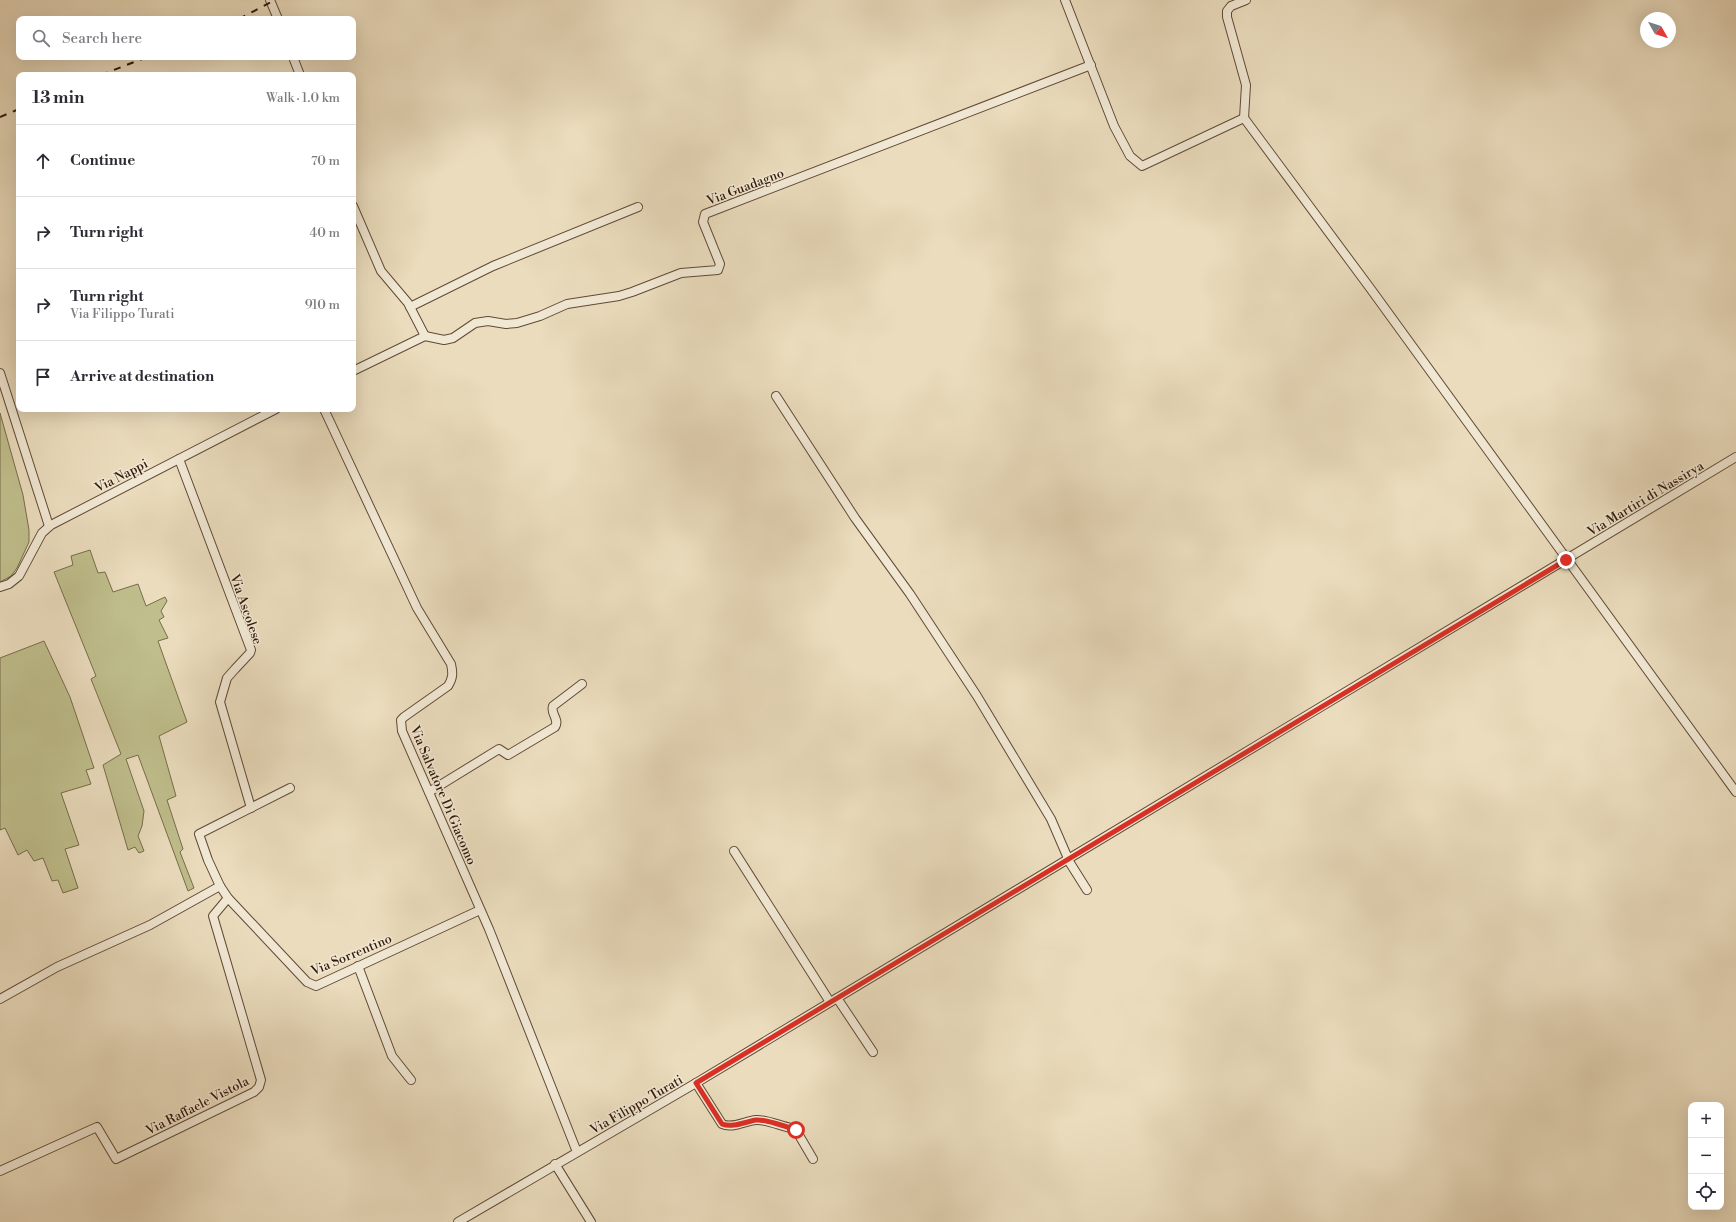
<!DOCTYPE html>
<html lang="en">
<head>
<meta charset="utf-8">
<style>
  body { margin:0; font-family:"Libre Bodoni",serif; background:#f7f7f7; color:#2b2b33 }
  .controls { position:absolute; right:12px; bottom:12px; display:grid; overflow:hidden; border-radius:8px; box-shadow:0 4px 16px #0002 }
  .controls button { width:36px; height:36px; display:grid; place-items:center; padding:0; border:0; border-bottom:1px solid #e1e1e2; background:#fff; color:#2b2b33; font:20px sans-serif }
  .compass { position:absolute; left:1640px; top:12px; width:36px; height:36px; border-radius:50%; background:#fff; box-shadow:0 4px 16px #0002; rotate:129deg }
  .stop { position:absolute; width:12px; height:12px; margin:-9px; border:3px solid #d93025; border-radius:50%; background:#fff }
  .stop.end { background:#d93025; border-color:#fff; box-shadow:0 1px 4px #0008 }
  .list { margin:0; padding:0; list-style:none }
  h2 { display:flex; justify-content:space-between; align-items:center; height:52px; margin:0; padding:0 16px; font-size:17px }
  h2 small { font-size:13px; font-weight:400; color:#7c7c81 }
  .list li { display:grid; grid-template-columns:26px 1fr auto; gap:12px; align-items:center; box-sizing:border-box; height:72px; padding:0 16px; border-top:1px solid #e1e1e2 }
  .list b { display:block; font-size:15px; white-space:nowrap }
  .list p { margin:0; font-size:13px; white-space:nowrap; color:#7c7c81 }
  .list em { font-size:13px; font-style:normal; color:#7c7c81 }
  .icon { flex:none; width:22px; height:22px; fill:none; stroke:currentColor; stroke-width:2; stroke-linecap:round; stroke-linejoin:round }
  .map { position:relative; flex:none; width:1736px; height:1222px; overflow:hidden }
  .search { position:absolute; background:#fff; box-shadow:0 4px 16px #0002; left:16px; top:16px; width:340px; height:44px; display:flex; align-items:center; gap:10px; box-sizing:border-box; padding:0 14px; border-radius:8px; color:#7c7c81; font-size:15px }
  .panel { position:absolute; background:#fff; box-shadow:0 4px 16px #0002; left:16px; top:72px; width:340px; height:340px; border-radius:8px }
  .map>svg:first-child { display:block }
</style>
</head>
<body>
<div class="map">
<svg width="1736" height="1222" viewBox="0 0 1736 1222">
  <rect width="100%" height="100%" fill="#eadcbd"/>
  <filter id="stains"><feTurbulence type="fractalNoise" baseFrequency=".005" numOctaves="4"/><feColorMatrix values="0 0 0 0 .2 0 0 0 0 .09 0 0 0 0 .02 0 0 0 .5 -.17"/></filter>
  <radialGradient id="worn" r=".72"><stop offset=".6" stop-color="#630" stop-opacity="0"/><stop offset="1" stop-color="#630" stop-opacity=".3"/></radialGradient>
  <g fill="#bfbe8c" stroke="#786c4a">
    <path d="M0,413L23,495L29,530V542L17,568L11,576L0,582Z"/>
    <path d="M90,550L98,573L105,572L113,592L138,584L146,606L165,597L167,601L161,611L164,617L159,620L168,638L158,641L187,722L159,736L176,796L167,800L183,849L180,852L194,888L188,891L138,755L126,759L144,811L142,826L138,836L144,851L139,853L135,847L128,850L103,765L121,754L91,679L96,676L54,572L73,565L71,556Z"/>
    <path d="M44,641L70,697L94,768L86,770L91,784L61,793L79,845L65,849L78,888L63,893L58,880L52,881L43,858L34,861L27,850L18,855L5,828L0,830V658Z"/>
  </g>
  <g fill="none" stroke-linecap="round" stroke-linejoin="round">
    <g stroke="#604a36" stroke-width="10">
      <g id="minor">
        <path d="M270,0L278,19"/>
        <path d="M1065,0L1114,126L1130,156L1142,166L1244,118"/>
        <path d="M1246,0L1231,6L1227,11V17L1246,85L1244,118L1370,288L1736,792"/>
        <path d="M293,57L300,75"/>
        <path d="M353,206L381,271L408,303L425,336"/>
        <path d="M410,307L493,266L638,207"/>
        <path d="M425,336L444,340L453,338L475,323L488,321L506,324L517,323L540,316L567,304L619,296L632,292L681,273L718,270L720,264L703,222L705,214L1091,65"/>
        <path d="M353,371L425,336"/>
        <path d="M0,373L49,526"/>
        <path d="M776,396L855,518L910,594L977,696L1051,819L1070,863L1087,890"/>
        <path d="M324,409L417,608L451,664C453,673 453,678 448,686L404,717L401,720L402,731L489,929L577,1152"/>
        <path d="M179,459L251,650L250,653L235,669L227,678L220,702L251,808"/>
        <path d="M0,587L9,584L19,576L42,533L51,525L276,409"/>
        <path d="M429,792L499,749L508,755L555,727C560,719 550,714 553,706L582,684"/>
        <path d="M734,851L830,1002"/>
        <path d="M220,886L208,860L199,834L290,788"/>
        <path d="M358,966L392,1056L411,1080"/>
        <path d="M837,998L873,1052"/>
        <path d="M0,999L57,967L150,925L220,886L228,898L307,982L316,986L480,910"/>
        <path d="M696,1083L722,1124C732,1129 745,1121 756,1120C765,1119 781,1126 791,1128L796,1130L813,1159"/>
        <path d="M555,1164L591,1222"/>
        <path d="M0,1171L97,1127L116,1159L254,1092L259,1087L261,1080L213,916L228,898"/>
        <path d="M458,1222L696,1083L1736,457"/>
      </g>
    </g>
    <use href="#minor" stroke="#f1e8d4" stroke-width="8"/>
    <g stroke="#321909" stroke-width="2" stroke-dasharray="7 7" stroke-linecap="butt">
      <path d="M239,19L275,0"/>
      <path d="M101,75L147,57"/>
      <path d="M0,117L19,109"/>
    </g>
  </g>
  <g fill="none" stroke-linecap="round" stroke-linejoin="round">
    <path stroke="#d93025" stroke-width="5" d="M796,1130C788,1127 764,1119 756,1120C745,1122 732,1128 722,1124L696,1083L1566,560"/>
  </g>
  <g text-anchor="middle" stroke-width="3" stroke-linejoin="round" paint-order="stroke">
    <g font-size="13" fill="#321909" stroke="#f1e8d4">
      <text transform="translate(745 186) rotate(-21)" y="5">Via Guadagno</text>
      <text transform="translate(121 475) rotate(-27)" y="5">Via Nappi</text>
      <text transform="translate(1645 498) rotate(-31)" y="5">Via Martiri di Nassirya</text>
      <text transform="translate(247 609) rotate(71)" y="5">Via Ascolese</text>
      <text transform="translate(444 795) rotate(67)" y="5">Via Salvatore Di Giacomo</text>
      <text transform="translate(351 954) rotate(-23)" y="5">Via Sorrentino</text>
      <text transform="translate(636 1104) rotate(-30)" y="5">Via Filippo Turati</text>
      <text transform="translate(197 1105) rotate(-27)" y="5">Via Raffaele Vistola</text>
    </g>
  </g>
  <rect width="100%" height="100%" filter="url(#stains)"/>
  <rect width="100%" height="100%" fill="url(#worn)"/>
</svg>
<div class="controls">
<button>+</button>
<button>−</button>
<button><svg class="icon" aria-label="locate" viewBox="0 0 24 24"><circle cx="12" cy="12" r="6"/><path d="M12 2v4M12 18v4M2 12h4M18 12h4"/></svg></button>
</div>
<svg class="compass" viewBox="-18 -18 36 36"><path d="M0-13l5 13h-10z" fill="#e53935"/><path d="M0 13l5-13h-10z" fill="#7c7c81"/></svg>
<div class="stop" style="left:796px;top:1130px"></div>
<div class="stop end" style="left:1566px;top:560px"></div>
<div class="search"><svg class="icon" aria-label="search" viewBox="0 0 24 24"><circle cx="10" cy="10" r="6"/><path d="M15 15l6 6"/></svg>Search here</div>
<section class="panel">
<h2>13 min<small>Walk · 1.0 km</small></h2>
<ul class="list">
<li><svg class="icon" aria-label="ahead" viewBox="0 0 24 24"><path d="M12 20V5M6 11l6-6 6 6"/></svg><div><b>Continue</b></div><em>70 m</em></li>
<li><svg class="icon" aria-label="right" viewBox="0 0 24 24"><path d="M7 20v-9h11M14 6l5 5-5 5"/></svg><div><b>Turn right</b></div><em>40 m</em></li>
<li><svg class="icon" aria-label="right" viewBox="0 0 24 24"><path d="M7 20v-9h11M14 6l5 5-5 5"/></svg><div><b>Turn right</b><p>Via Filippo Turati</p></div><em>910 m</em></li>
<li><svg class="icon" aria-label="arrive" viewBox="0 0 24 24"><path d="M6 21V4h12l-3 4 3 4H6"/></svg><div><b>Arrive at destination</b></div></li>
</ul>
</section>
</div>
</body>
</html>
